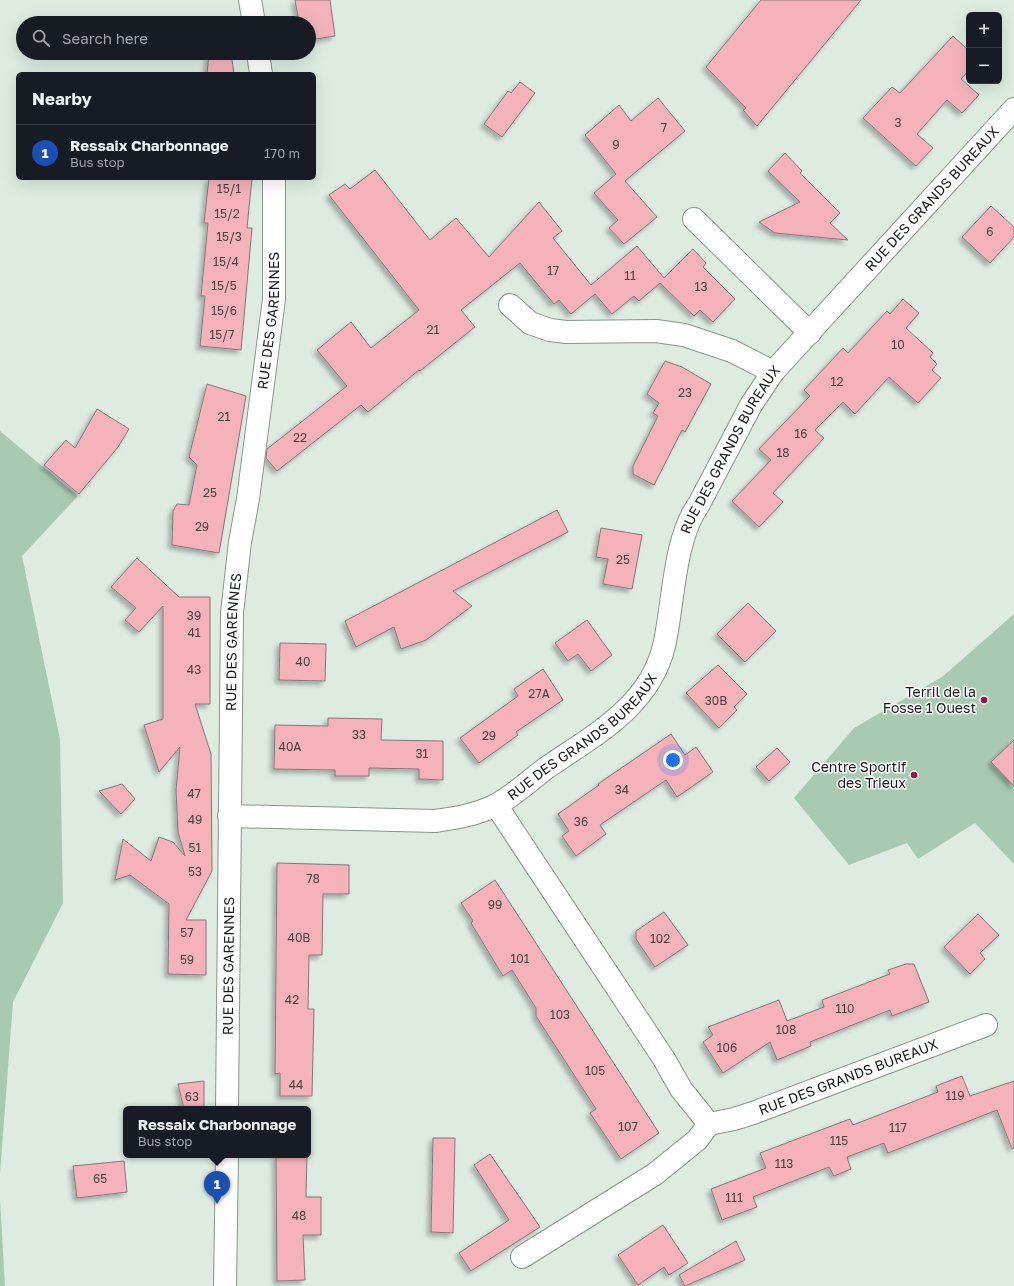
<!DOCTYPE html>
<html lang="en">
<head>
<meta charset="utf-8">
<style>
  body { margin:0; font-family:"Golos Text",sans-serif; background:#242831; color:#f1f3f6 }
  .controls { position:absolute; right:12px; top:12px; display:grid; overflow:hidden; border-radius:6px; box-shadow:0 4px 16px #0002 }
  .controls button { width:36px; height:36px; display:grid; place-items:center; padding:0; border:0; border-bottom:1px solid #363941; background:#171b24; color:#f1f3f6; font:20px sans-serif }
  .you { position:absolute; left:673px; top:760px; width:14px; height:14px; margin:-10px; border:3px solid #fff; border-radius:50%; background:#1a73e8; box-shadow:0 0 0 6px #1a73e833 }
  .badge { display:grid; place-items:center; width:26px; height:26px; border-radius:50%; background:#0f766e; color:#fff; font-size:13px; font-weight:700 }
  .pin { position:absolute; translate:-50% -33px; filter:drop-shadow(0 1px 2px #0008) }
  .pin::after { content:''; position:absolute; top:21px; width:14px; height:12px; background:inherit; clip-path:polygon(0 0,100% 0,50% 100%) }
  .popup { position:absolute; left:123px; top:1106px; width:188px; height:52px; box-sizing:border-box; display:grid; place-content:center; border-radius:6px; background:#171b24; filter:drop-shadow(0 1px 3px #0005); font-size:13px; white-space:nowrap; color:#9ea1a6 }
  .popup b { font-size:15px; color:#f1f3f6 }
  .popup::after { content:''; position:absolute; left:50%; top:100%; margin-left:-8px; border:8px solid transparent; border-top-color:#171b24 }
  .list { margin:0; padding:0; list-style:none }
  h2 { display:flex; justify-content:space-between; align-items:center; height:52px; margin:0; padding:0 16px; font-size:17px }
  h2 small { font-size:13px; font-weight:400; color:#9ea1a6 }
  .list li { display:grid; grid-template-columns:26px 1fr auto; gap:12px; align-items:center; box-sizing:border-box; height:56px; padding:0 16px; border-top:1px solid #363941 }
  .list b { display:block; font-size:15px; white-space:nowrap }
  .list p { margin:0; font-size:13px; white-space:nowrap; color:#9ea1a6 }
  .list em { font-size:13px; font-style:normal; color:#9ea1a6 }
  .icon { flex:none; width:22px; height:22px; fill:none; stroke:currentColor; stroke-width:2; stroke-linecap:round; stroke-linejoin:round }
  .map { position:relative; flex:none; width:1014px; height:1286px; overflow:hidden }
  .search { position:absolute; background:#171b24; box-shadow:0 4px 16px #0002; left:16px; top:16px; width:300px; height:44px; display:flex; align-items:center; gap:10px; box-sizing:border-box; padding:0 14px; border-radius:22px; color:#9ea1a6; font-size:15px }
  .panel { position:absolute; background:#171b24; box-shadow:0 4px 16px #0002; left:16px; top:72px; width:300px; height:108px; border-radius:6px }
  .map>svg:first-child { display:block }
</style>
</head>
<body>
<div class="map">
<svg width="1014" height="1286" viewBox="0 0 1014 1286">
  <defs>
    <filter id="shadow"><feDropShadow dx="-3.5" dy="3.5" stdDeviation="2" flood-color="#0004"/></filter>
  </defs>
  <rect width="100%" height="100%" fill="#ddebe1"/>
  <g fill="#a9cab2">
    <path d="M0,431L78,496L22,556L60,739L63,903L13,1002L0,1174Z"/>
    <path d="M1014,614V864L975,823L918,859L907,843L849,865L794,798L854,728L942,677Z"/>
    <path d="M0,1199L5,1286H0Z"/>
  </g>
  <g fill="#f5b2ba" stroke="#877779" filter="url(#shadow)">
    <path d="M295,0H330L335,36L309,40V23H299Z"/>
    <path d="M761,0H861L757,126L743,110L746,108L706,67Z"/>
    <path d="M953,36L969,51V70L961,79L979,95L962,113L947,100L917,134L933,148L916,166L863,118L892,87L900,93Z"/>
    <path d="M209,53H231L234,74H207Z"/>
    <path d="M520,82L535,93L502,137L484,124L508,91L511,93Z"/>
    <path d="M658,98L685,131L625,181L657,217L624,244L609,228L618,220L594,193L616,174L585,135L619,105L631,121Z"/>
    <path d="M785,153L802,171L800,173L840,213L830,223L848,240L775,233L759,222L800,202L768,171Z"/>
    <path d="M375,170L430,240L456,218L489,257L539,202L562,231L553,238L591,285L637,246L664,278L693,249L706,263L703,267L735,299L713,322L700,310L694,316L660,283L639,301L634,296L612,314L595,294L571,314L559,300L554,304L520,263L461,310L475,327L420,371L419,370L368,412L361,405L277,471L266,458L267,449L347,386L317,350L351,322L371,348L419,310L329,195L345,184L350,189Z"/>
    <path d="M209,178H252L247,228H252L241,350L200,346L205,296H201L208,223H204Z"/>
    <path d="M991,206L1014,227V237L990,263L962,237Z"/>
    <path d="M903,299L919,313L906,328L933,353L930,357L937,364L932,370L941,378L918,403L889,377L855,414L843,402L815,430L824,438L773,493L783,502L759,527L732,501L771,460L759,449L810,396L804,390L843,348L848,353L887,311L890,314Z"/>
    <path d="M665,361L682,367L711,384L685,432L682,430L654,485L633,474V466L658,416L653,413L659,403L647,394Z"/>
    <path d="M207,384L246,396L219,553L172,545L173,511L177,504L189,505L197,465L189,457Z"/>
    <path d="M97,409L129,429L118,447L79,494L44,465L66,440L75,448Z"/>
    <path d="M557,510L568,532L453,591L472,606L426,640L401,649L394,627L356,647L345,621Z"/>
    <path d="M601,528L642,535L632,589L603,584L608,559L596,557Z"/>
    <path d="M137,558L179,597H210V704H195L211,754L212,871L186,920H206V975L168,974L169,904L130,875L115,880L123,839L151,861L159,837L173,842L185,856L178,832L176,790L180,747L159,772L144,725L163,719V606L139,632L125,620L136,608L111,587Z"/>
    <path d="M748,603L776,631L745,662L717,634Z"/>
    <path d="M587,620L612,655L591,671L578,654L568,661L555,643Z"/>
    <path d="M280,643L326,644L325,681L279,680Z"/>
    <path d="M718,665L747,694L734,707L737,710L719,728L686,693Z"/>
    <path d="M543,669L563,700L516,732L518,735L479,763L460,738L518,696L514,689Z"/>
    <path d="M328,718L382,719L381,740L443,741V780L419,779V769L369,768V776H335V770L274,769L275,725L328,726Z"/>
    <path d="M671,734L685,755L696,747L713,772L677,797L666,780L600,825L606,834L576,856L562,836L569,831L558,814L599,785L598,784Z"/>
    <path d="M1014,740V786L991,762Z"/>
    <path d="M777,748L790,762L769,781L756,767Z"/>
    <path d="M122,784L135,799L121,814L99,791Z"/>
    <path d="M277,863L349,865V894H323L322,955H309L308,1009H314L312,1096H280V1073L275,1074Z"/>
    <path d="M495,880L659,1133L621,1159L590,1113L596,1109L536,1016V1008L512,970L503,976L471,923L473,921L461,903Z"/>
    <path d="M664,912L688,945L655,967L636,939V931Z"/>
    <path d="M978,914L999,935L980,953L985,959L970,974L944,947Z"/>
    <path d="M906,964H914L929,1002L892,1016L890,1010L810,1042L811,1046L777,1060L770,1042L723,1073L703,1042L713,1035L708,1027L779,1000L787,1021L824,1007L822,1000L890,974L888,970Z"/>
    <path d="M962,1076L970,1096L1014,1081V1148L1012,1149L997,1110L888,1153L884,1143L847,1157L851,1169L834,1176L829,1167L753,1197L757,1207L722,1220L711,1189L766,1168L760,1153L850,1119L853,1125L938,1092L936,1086Z"/>
    <path d="M204,1081V1109H184L178,1084Z"/>
    <path d="M433,1138H455L453,1233L431,1232Z"/>
    <path d="M490,1154L540,1227L471,1271L459,1253L509,1220L474,1165Z"/>
    <path d="M276,1155H307L306,1197H321V1235H303L305,1280L277,1281Z"/>
    <path d="M124,1161L127,1192L77,1198L73,1166Z"/>
    <path d="M663,1225L688,1263L669,1275L664,1267L638,1285L618,1255Z"/>
    <path d="M736,1241L745,1260L685,1286L679,1275Z"/>
  </g>
  <g fill="none" stroke-linecap="round" stroke-linejoin="round">
    <g stroke="#89958c" stroke-width="24">
      <g id="minor">
        <path d="M250,0L254,23"/>
        <path d="M258,53L261,74"/>
        <path d="M694,219L810,333"/>
        <path d="M510,305L530,323L550,330L566,332L656,331L684,335L732,351L773,372"/>
        <path id="s1" d="M496,805L664,1059L681,1089L709,1124L734,1119L753,1113L986,1025"/>
        <path id="s2" d="M229,816L435,821C456,818 476,815 496,805C513,796 529,781 545,769C592,736 649,708 664,646C674,603 673,540 699,504L751,405L773,372L1014,109"/>
        <path id="s3" d="M227,1109L232,613L240,542L248,499L274,299V178"/>
        <path d="M522,1257L655,1174L697,1140L709,1124"/>
        <path d="M225,1286L227,1155"/>
      </g>
    </g>
    <use href="#minor" stroke="#fff" stroke-width="22"/>
  </g>
  <g fill="#a50c40" stroke="#fff" stroke-width="1.5">
    <circle cx="984" cy="700" r="4"/>
    <circle cx="914" cy="775" r="4"/>
  </g>
  <g text-anchor="middle" stroke-width="3" stroke-linejoin="round" paint-order="stroke">
    <g font-size="12" fill="#4e4140">
      <text x="898" y="127">3</text>
      <text x="664" y="132">7</text>
      <text x="616" y="149">9</text>
      <text x="229" y="193">15/1</text>
      <text x="227" y="218">15/2</text>
      <text x="990" y="236">6</text>
      <text x="229" y="241">15/3</text>
      <text x="226" y="266">15/4</text>
      <text x="553" y="275">17</text>
      <text x="630" y="280">11</text>
      <text x="224" y="290">15/5</text>
      <text x="701" y="291">13</text>
      <text x="224" y="315">15/6</text>
      <text x="433" y="334">21</text>
      <text x="222" y="339">15/7</text>
      <text x="898" y="349">10</text>
      <text x="837" y="386">12</text>
      <text x="685" y="397">23</text>
      <text x="224" y="421">21</text>
      <text x="801" y="438">16</text>
      <text x="300" y="442">22</text>
      <text x="783" y="457">18</text>
      <text x="210" y="497">25</text>
      <text x="202" y="531">29</text>
      <text x="623" y="564">25</text>
      <text x="194" y="620">39</text>
      <text x="194" y="637">41</text>
      <text x="303" y="666">40</text>
      <text x="194" y="674">43</text>
      <text x="539" y="698">27A</text>
      <text x="716" y="705">30B</text>
      <text x="359" y="739">33</text>
      <text x="489" y="740">29</text>
      <text x="290" y="751">40A</text>
      <text x="422" y="758">31</text>
      <text x="622" y="794">34</text>
      <text x="194" y="798">47</text>
      <text x="195" y="824">49</text>
      <text x="581" y="826">36</text>
      <text x="195" y="852">51</text>
      <text x="195" y="876">53</text>
      <text x="313" y="883">78</text>
      <text x="495" y="909">99</text>
      <text x="187" y="937">57</text>
      <text x="299" y="942">40B</text>
      <text x="660" y="943">102</text>
      <text x="520" y="963">101</text>
      <text x="187" y="964">59</text>
      <text x="292" y="1004">42</text>
      <text x="845" y="1013">110</text>
      <text x="560" y="1019">103</text>
      <text x="786" y="1034">108</text>
      <text x="727" y="1052">106</text>
      <text x="595" y="1075">105</text>
      <text x="296" y="1089">44</text>
      <text x="955" y="1100">119</text>
      <text x="192" y="1101">63</text>
      <text x="628" y="1131">107</text>
      <text x="898" y="1132">117</text>
      <text x="839" y="1145">115</text>
      <text x="784" y="1168">113</text>
      <text x="100" y="1183">65</text>
      <text x="734" y="1202">111</text>
      <text x="299" y="1220">48</text>
    </g>
    <g font-size="14" fill="#161b17" stroke="#fff">
      <text dy="5" stroke="none"><textPath href="#s2" startOffset="1040">RUE DES GRANDS BUREAUX</textPath></text>
      <text dy="5" stroke="none"><textPath href="#s3" startOffset="791">RUE DES GARENNES</textPath></text>
      <text dy="5" stroke="none"><textPath href="#s2" startOffset="716">RUE DES GRANDS BUREAUX</textPath></text>
      <text dy="5" stroke="none"><textPath href="#s3" startOffset="467">RUE DES GARENNES</textPath></text>
      <text dy="5" stroke="none"><textPath href="#s2" startOffset="380">RUE DES GRANDS BUREAUX</textPath></text>
      <text dy="5" stroke="none"><textPath href="#s3" startOffset="143">RUE DES GARENNES</textPath></text>
      <text dy="5" stroke="none"><textPath href="#s1" startOffset="531">RUE DES GRANDS BUREAUX</textPath></text>
    </g>
    <g font-size="14" fill="#161b17" stroke="#fff" text-anchor="end">
      <text x="976" y="697">Terril de la<tspan x="976" dy="16">Fosse 1 Ouest</tspan></text>
      <text x="906" y="772">Centre Sportif<tspan x="906" dy="16">des Trieux</tspan></text>
    </g>
  </g>
</svg>
<div class="controls">
<button>+</button>
<button>−</button>
</div>
<div class="you"></div>
<div class="pin badge" style="left:217px;top:1204px;background:#1a4fb4">1</div>
<div class="popup"><b>Ressaix Charbonnage</b>Bus stop</div>
<div class="search"><svg class="icon" aria-label="search" viewBox="0 0 24 24"><circle cx="10" cy="10" r="6"/><path d="M15 15l6 6"/></svg>Search here</div>
<section class="panel">
<h2>Nearby<small></small></h2>
<ul class="list">
<li><span class="badge" style="background:#1a4fb4">1</span><div><b>Ressaix Charbonnage</b><p>Bus stop</p></div><em>170 m</em></li>
</ul>
</section>
</div>
</body>
</html>
